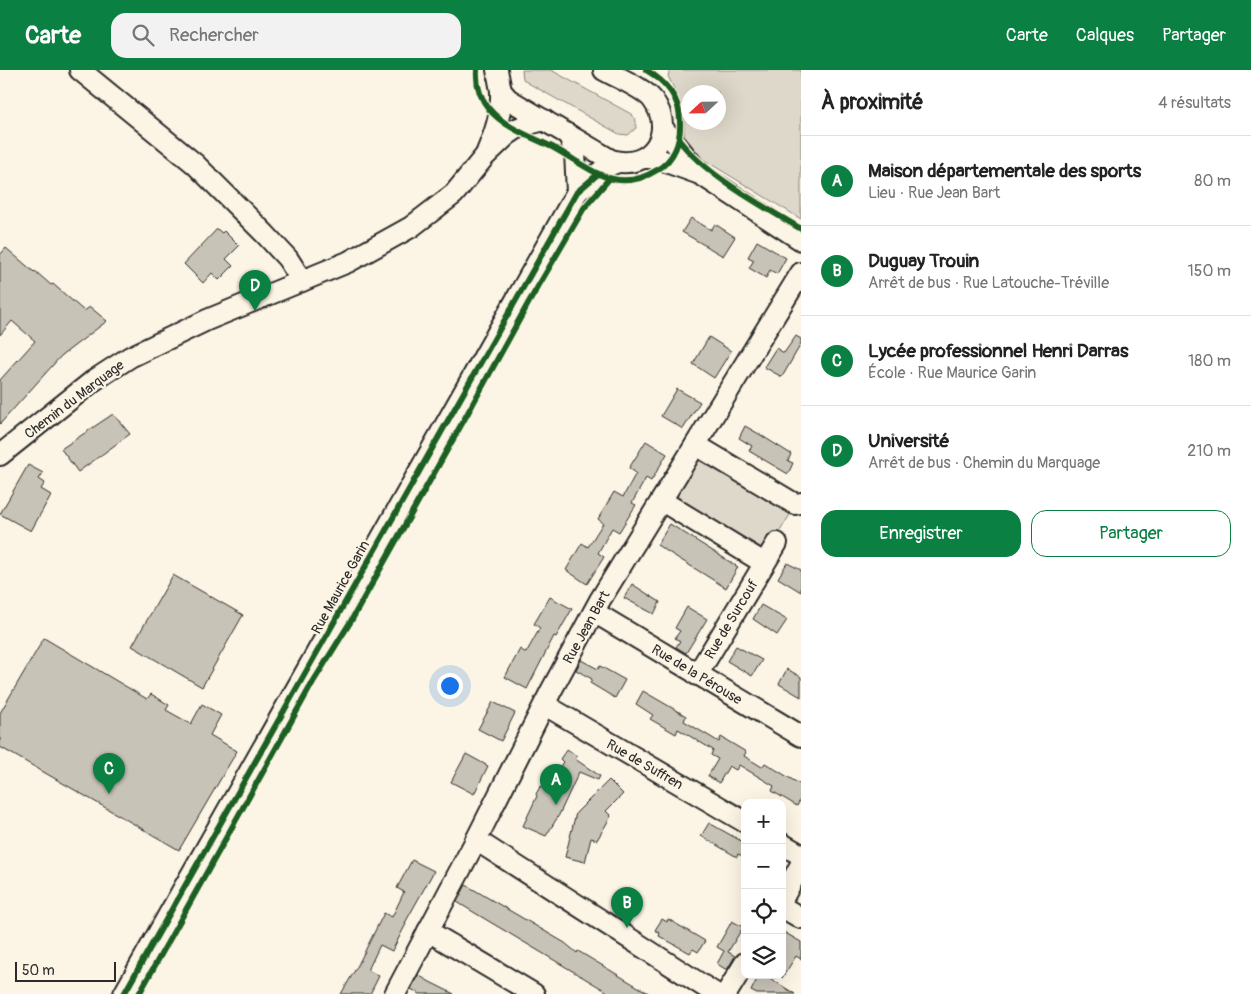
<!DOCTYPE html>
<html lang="fr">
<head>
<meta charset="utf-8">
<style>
  body { margin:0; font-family:Pangolin,sans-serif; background:#f2f2f2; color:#222 }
  .controls { position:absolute; right:15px; bottom:15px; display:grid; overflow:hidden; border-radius:10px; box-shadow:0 5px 20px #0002 }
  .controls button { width:45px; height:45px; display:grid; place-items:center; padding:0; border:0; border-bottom:1px solid #e0e0e0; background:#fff; color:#222; font:25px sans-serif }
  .compass { position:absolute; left:681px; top:15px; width:45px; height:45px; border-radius:50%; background:#fff; box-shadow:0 5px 20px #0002; rotate:248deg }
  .scale { position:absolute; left:15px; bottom:12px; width:101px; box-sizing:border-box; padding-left:5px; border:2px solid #2b2b2b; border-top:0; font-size:14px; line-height:18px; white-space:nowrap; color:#2b2b2b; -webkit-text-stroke:4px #fcf5e5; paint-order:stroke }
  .you { position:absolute; left:449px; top:615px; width:18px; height:18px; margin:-12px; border:4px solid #fff; border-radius:50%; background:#1a73e8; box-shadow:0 0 0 8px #1a73e833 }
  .badge { display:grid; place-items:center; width:32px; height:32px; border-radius:50%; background:#0b8043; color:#fff; font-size:16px; font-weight:700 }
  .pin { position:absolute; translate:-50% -41px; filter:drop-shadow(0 1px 2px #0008) }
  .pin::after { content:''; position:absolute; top:26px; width:18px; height:15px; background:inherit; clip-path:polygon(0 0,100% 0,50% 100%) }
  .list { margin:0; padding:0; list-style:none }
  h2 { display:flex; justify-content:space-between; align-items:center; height:65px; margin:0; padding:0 20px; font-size:21px }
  h2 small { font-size:16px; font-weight:400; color:#767676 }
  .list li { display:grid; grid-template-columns:32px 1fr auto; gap:15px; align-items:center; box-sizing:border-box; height:90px; padding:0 20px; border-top:1px solid #e0e0e0 }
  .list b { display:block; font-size:19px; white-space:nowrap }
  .list p { margin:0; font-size:16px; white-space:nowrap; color:#767676 }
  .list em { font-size:16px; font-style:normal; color:#767676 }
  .actions { display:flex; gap:10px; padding:15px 20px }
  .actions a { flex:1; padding:11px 0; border:1px solid #0b8043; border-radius:15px; text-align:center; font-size:18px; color:#0b8043 }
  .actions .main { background:#0b8043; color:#fff }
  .icon { flex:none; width:28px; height:28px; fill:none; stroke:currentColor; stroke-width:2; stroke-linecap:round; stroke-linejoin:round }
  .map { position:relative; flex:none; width:801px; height:924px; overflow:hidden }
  header { display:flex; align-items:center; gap:30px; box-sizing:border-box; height:70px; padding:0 25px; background:#0b8043; color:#fff }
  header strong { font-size:24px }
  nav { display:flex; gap:28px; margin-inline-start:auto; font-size:18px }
  .search { width:350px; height:45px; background:#f2f2f2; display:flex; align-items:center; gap:12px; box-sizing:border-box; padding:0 18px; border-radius:15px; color:#767676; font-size:19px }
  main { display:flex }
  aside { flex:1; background:#fff }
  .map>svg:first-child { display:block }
</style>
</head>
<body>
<header>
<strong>Carte</strong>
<div class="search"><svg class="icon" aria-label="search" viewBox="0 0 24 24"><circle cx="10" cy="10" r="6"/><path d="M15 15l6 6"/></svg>Rechercher</div>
<nav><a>Carte</a><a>Calques</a><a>Partager</a></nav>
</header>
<main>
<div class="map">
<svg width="801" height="924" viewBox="0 0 801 924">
  <rect width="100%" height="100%" fill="#fcf5e5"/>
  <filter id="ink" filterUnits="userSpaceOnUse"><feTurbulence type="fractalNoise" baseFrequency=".02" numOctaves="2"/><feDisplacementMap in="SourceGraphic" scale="10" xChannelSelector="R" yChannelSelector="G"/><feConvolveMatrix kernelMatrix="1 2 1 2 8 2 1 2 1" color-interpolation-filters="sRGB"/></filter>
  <g filter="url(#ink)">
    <g fill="#ded8ca" stroke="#84827a" fill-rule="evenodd">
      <path d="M522,0H551L631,44L635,48L636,58L628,65L619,64L528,13L523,9Z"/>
      <path d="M670,0H801V149L701,88L684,73L685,41L668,6ZM688,22H718V52H688Z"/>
      <path d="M702,384L791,443L766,484L674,434L672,425L695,387Z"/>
    </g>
    <g fill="#c8c3b7" stroke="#2b2b2b">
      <path d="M691,148L711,160L715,154L735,167L723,186L682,162Z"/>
      <path d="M217,159L222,163L224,161L239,176L226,189L233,196L219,210L212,203L203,213L184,194Z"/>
      <path d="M757,171L786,188L777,204L770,200L766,208L749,198L754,190L748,187Z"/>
      <path d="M6,178L34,202L35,201L51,215L53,214L84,241L90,237L107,251L61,286L0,354V310L35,271L12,251L0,265V185Z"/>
      <path d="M796,266L801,269V274L782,307L764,297L776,278L784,283Z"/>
      <path d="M709,267L731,281L714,308L693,294Z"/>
      <path d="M677,319L700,332L683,359L661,346Z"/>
      <path d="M113,344L130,364L78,402L61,379Z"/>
      <path d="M745,356L759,364L791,384L788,391L793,393L788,404L749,381L752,376L739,368Z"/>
      <path d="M646,371L667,384L651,411L646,408L632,433L636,435L619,462L612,458L598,483L604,487L587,514L566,500L582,473L588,477L603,453L598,449L614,422L623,427L636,403L629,398Z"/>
      <path d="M28,395L43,403L39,409L45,413L41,419L51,425L31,461L0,444Z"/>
      <path d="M670,454L738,497L726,518L657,475Z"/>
      <path d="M787,493L801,500V522L778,508Z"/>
      <path d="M173,505L243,545L202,617L132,576Z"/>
      <path d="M632,514L660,532L654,544L624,528Z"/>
      <path d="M550,527L572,539L556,567L554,566L527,619L505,607L520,579L526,583L540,558L534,554Z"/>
      <path d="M761,535L787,550L777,565L753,549Z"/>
      <path d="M687,537L707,549L686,583L676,577L680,571L675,568L680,561L675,558Z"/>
      <path d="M44,568L147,629L151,624L169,635L166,640L191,654L202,634L221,645L210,665L237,681L179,780L0,677V643Z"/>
      <path d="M736,576L762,590L752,606L727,591Z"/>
      <path d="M581,590L598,599L600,596L625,610L615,628L590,613L592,609L576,600Z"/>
      <path d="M787,599L801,607V627L779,614Z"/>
      <path d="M643,621L686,646L684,651L719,672L721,667L746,682L744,686L762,697L765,693L801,715V728L797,736L772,721L774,716L739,695L736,700L729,696L719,713L708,706L718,689L711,685L713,680L678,659L676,664L650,649L653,645L636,634Z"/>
      <path d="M493,632L515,643L501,671L478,659Z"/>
      <path d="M567,679L577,686L575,689L600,706L598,710L579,702L559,745L546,766L523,756L537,726L536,724L540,717L548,714L563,692L560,689Z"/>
      <path d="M466,684L488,696L474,724L451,712Z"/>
      <path d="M609,710L623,724L606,741L611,746L597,770L591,768L585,792L565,787L576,743Z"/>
      <path d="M709,753L745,773V787L738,784L737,787L701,766Z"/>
      <path d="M412,790L434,801L405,853L406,854L392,881L380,875L368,900L379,906L370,924H341L358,895L384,843L392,847L404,822L397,818Z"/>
      <path d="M466,815L565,873L577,883L578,881L650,924H611L480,846L457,832Z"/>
      <path d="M662,849L667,852L668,849L705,871L698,882L693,879L690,883L659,866L660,863L655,860Z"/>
      <path d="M732,851L743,857L728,882L735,886L727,900L717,894L724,881L717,877Z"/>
      <path d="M782,861L801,872V889L796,886L782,908Z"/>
      <path d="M418,905L430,912L454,924H420L411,919Z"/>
      <path d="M759,905H765L795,924H757L751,921Z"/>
    </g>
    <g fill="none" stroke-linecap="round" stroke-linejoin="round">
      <g stroke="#2b2b2b" stroke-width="24">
        <g id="minor">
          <path d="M80,0L195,94L265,164L288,189L302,211"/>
          <path d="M497,0L501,21L508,29L611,90C650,102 677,63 653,30C644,18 618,8 604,0"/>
          <path d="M662,57L700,104"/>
          <path d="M569,65L575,83L577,122"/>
          <path d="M487,82C495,63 502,43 501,21"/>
          <path d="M644,88H655L700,104L801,170"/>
          <path d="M696,375L795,434L801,433"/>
          <path d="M0,385L93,311L130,287L207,250L348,192L411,157L454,124L485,86L507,65L516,59L529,54L544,50"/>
          <path d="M662,431L764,493"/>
          <path d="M594,542L801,666"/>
          <path d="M697,605L777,473"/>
          <path d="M545,635L745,752"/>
          <path d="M476,770L716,924"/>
          <path d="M782,774L801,785"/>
          <path d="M782,830L801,794"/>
          <path d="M782,837L801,848"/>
          <path d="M428,861L534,924"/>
          <path d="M124,924L577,122L607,96L618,92"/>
          <path d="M395,924L476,770L551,621L600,530L801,203"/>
          <path d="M726,924L745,893"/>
        </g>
      </g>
      <use href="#minor" stroke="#fcf5e5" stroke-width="20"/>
      <g stroke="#fcf5e5" stroke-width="9">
        <g id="cycleway">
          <path d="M477,0C476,14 480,28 489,39C505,58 532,67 554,78C589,97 616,126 657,100C675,89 681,70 680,51C680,28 665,11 646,0"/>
          <path d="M679,70C705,105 763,136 801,159"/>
          <path d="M124,924L577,122L598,104"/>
          <path d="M139,924L313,612L351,551L465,348L529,232L584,138L609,109"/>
        </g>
      </g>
      <use href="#cycleway" stroke="#1b5e20" stroke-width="6"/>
    </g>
  </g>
  <g text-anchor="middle" stroke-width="4.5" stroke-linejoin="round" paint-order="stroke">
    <g font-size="14" fill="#2b2b2b" stroke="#fcf5e5">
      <text transform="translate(74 329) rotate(-37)" y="5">Chemin du Marquage</text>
      <text transform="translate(340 517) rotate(-61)" y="5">Rue Maurice Garin</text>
      <text transform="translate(731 549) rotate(-59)" y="5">Rue de Surcouf</text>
      <text transform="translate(586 557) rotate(-61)" y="5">Rue Jean Bart</text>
      <text transform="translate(697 604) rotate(31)" y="5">Rue de la Pérouse</text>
      <text transform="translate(645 694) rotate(30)" y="5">Rue de Suffren</text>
    </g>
  </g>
</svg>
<div class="controls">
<button>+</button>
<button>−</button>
<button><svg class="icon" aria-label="locate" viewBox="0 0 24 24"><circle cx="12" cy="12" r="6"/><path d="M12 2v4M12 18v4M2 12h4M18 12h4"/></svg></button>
<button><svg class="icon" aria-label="layers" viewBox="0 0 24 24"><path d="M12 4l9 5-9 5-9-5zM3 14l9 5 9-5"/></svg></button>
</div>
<svg class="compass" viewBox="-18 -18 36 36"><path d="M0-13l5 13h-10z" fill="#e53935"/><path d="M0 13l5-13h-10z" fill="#767676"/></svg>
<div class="scale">50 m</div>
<div class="you"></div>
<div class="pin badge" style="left:556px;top:735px">A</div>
<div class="pin badge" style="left:627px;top:858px">B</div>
<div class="pin badge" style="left:109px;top:724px">C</div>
<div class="pin badge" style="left:255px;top:241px">D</div>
</div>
<aside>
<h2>À proximité<small>4 résultats</small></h2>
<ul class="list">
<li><span class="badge">A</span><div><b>Maison départementale des sports</b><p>Lieu · Rue Jean Bart</p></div><em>80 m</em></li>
<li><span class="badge">B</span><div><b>Duguay Trouin</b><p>Arrêt de bus · Rue Latouche-Tréville</p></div><em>150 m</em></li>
<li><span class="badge">C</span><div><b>Lycée professionnel Henri Darras</b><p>École · Rue Maurice Garin</p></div><em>180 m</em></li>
<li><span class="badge">D</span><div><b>Université</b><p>Arrêt de bus · Chemin du Marquage</p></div><em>210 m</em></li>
</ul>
<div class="actions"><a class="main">Enregistrer</a><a>Partager</a></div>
</aside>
</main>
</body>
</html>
